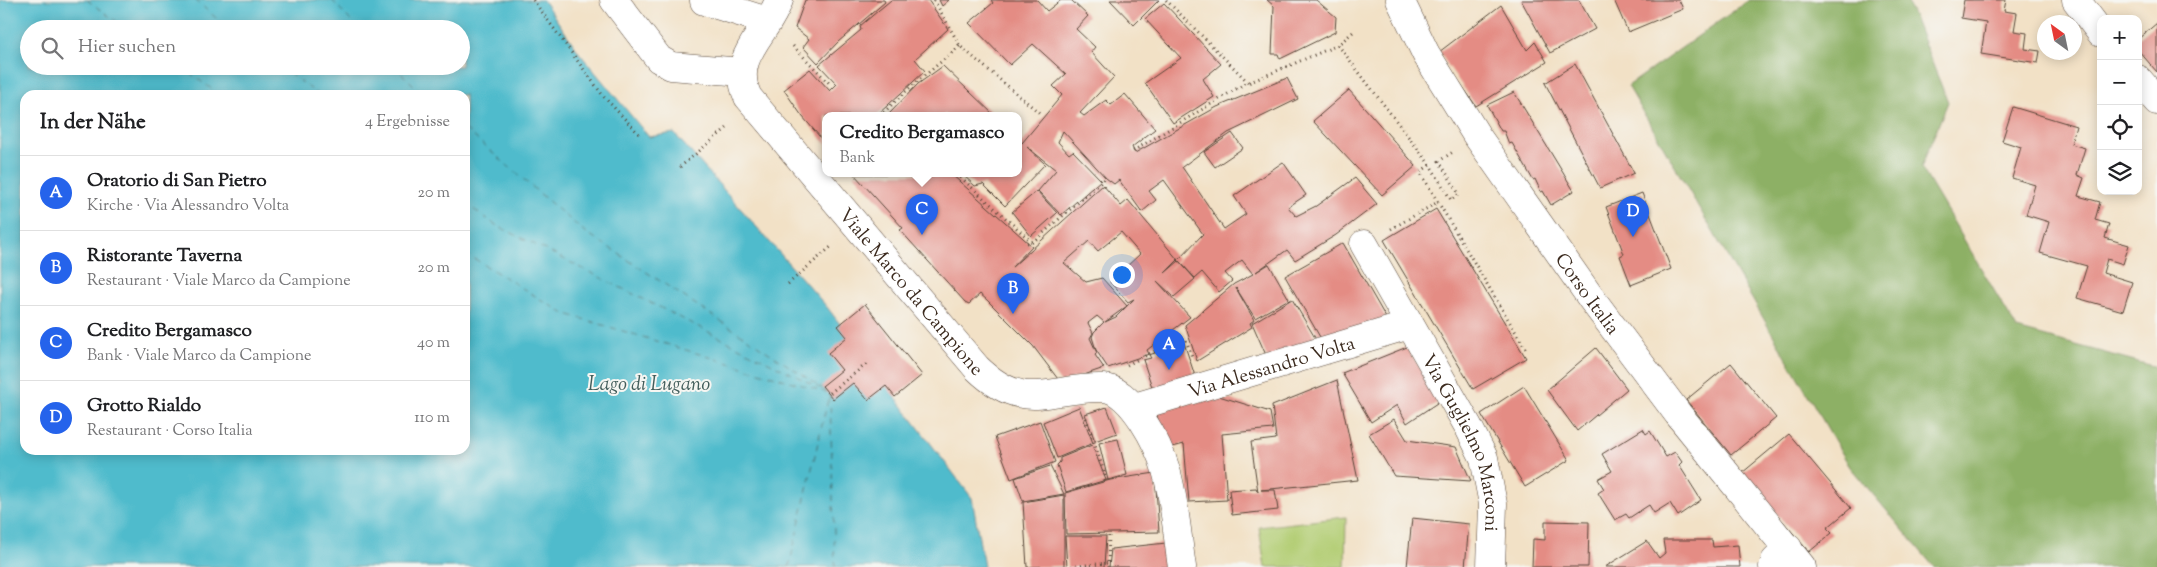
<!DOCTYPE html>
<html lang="de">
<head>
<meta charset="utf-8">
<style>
  body { margin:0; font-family:"Sorts Mill Goudy",serif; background:#f6f6f6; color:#202124 }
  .controls { position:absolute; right:15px; top:15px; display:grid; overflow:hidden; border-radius:10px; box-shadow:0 2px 12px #0003 }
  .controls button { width:45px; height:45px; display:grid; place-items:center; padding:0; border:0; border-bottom:1px solid #e0e0e0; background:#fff; color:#202124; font:25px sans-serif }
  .compass { position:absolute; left:2037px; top:15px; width:45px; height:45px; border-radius:50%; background:#fff; box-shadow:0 2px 12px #0003; rotate:327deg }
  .you { position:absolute; left:1121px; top:274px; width:18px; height:18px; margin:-12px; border:4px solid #fff; border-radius:50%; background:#1a73e8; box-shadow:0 0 0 8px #1a73e833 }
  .badge { display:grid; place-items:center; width:32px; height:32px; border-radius:50%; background:#2563eb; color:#fff; font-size:16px; font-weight:700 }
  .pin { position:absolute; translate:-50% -41px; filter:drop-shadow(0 1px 2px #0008) }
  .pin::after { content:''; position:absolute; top:26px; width:18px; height:15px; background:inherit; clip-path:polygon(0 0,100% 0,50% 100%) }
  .popup { position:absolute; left:822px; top:112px; width:200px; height:65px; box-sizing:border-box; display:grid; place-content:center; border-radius:10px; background:#fff; filter:drop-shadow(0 1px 4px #0005); font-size:16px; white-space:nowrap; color:#757577 }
  .popup b { font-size:19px; color:#202124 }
  .popup::after { content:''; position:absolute; left:50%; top:100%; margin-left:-10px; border:10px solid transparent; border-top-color:#fff }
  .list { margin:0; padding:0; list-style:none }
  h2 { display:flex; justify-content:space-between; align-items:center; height:65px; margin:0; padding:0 20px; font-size:21px }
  h2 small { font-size:16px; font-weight:400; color:#757577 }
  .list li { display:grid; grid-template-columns:32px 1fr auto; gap:15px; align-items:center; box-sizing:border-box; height:75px; padding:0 20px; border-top:1px solid #e0e0e0 }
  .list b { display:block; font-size:19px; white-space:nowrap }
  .list p { margin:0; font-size:16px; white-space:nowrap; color:#757577 }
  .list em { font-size:16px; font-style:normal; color:#757577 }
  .icon { flex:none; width:28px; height:28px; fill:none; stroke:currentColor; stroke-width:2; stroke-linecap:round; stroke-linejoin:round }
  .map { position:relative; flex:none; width:2157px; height:567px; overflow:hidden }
  .search { position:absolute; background:#fff; box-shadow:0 2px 12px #0003; left:20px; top:20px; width:450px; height:55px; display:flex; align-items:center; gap:12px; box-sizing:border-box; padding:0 18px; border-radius:28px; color:#757577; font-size:19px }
  .panel { position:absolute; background:#fff; box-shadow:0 2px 12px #0003; left:20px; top:90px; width:450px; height:365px; border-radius:15px }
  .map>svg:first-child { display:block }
</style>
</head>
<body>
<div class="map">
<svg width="2157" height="567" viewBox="0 0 2157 567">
  <rect width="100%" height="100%" fill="#f6f6f2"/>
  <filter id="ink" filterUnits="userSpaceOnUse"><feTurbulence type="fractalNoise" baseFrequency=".02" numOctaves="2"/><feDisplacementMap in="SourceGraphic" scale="10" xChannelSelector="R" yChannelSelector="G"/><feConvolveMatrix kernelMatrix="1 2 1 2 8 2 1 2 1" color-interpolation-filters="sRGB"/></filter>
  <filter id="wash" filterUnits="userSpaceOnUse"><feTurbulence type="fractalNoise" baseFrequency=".0096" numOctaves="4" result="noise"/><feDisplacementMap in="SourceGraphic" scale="20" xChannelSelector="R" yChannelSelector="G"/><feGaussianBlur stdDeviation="1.12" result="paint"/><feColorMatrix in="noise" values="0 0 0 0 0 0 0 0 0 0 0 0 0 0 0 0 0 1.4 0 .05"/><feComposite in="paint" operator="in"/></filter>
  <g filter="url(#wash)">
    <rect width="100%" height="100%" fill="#f2e1c6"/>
    <path fill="#b2cd73" stroke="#767c48" d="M1346,517L1345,567H1265L1259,527Z"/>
    <path fill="#8db065" stroke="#646d42" d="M1749,0H1907L1948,102L1921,167L2017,329L2157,367V567H1934L1850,467L1628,86Z"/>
    <path fill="#50bbcc" stroke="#467275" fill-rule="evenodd" d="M0,0H543L580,54L649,137L674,133L827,307L972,498L984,567H0ZM29,29H461V66H29ZM25,95H465V450H25Z"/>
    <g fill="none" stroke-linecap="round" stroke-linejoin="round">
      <g stroke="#425d5b" stroke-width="1" stroke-dasharray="6 5" stroke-linecap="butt">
        <path d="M87,0L127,29"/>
        <path d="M195,0L229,29"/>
        <path d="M332,0L358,29"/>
        <path d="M180,66L220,95"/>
        <path d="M280,66L319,95"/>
        <path d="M393,66L425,95"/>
        <path d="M465,129L581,229L827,391"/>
        <path d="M465,203L494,224L822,389"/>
        <path d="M465,253L563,313L829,393"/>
        <path d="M830,396L835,567"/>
        <path d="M789,567L829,395"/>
      </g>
    </g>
    <g id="blocks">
      <g fill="#e48c84" fill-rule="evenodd">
        <path d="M805,0H884L885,2L838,42L818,63L803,47L809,39L795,28Z"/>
        <path d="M891,0H928L948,29L915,59L925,71L876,116H826V144L802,116L784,90L810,69L830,91L837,84L819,65L861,30L860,26Z"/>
        <path d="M939,0H949L942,6Z"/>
        <path d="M991,0H1037L1047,11L1061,0H1071L1088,16L1076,29L1095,47L1091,52L1114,77L1080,113L1084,116L1106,100L1111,105L1125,94L1155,129L1132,147L1135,153L1217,107L1287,78L1298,99L1228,133L1182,167L1224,229L1246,214L1234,196L1283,162L1306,195L1288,207L1296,216L1316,206L1355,178L1377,204L1336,235L1295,260L1287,250L1256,272L1269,264L1289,299L1255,318L1236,288L1254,320L1250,323L1252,327L1197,361L1185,325L1234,284L1253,274L1242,260L1225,273L1232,281L1219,292L1202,272L1195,278L1178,260L1165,273L1179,261L1195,279L1174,297L1157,281L1190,317L1147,350L1149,354L1108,368L1096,350L1092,337L1094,332L1104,322L1097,316L1088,323L1093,333L1090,338L1097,353L1095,355L1104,368L1061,383L1033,346L987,300L980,294L969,304L965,302L900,230L903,228L854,174H951L1032,246L1011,268L1103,185L1121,206L1128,200L1178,260L1203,234L1164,180L1149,191L1156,200L1142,212L1119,180L1114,184L1106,178L1063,131L1058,142L1069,154L1073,151L1101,180L1061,215L1038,191L1056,170L1027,147L1045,164L1005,206L983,184L975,186L962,174H1018V140L1022,143L1062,95L1053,86L1066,74L1033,44L1010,65L969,23L993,3ZM1121,232L1140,254L1110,282L1128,302L1134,299L1127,306L1102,278L1086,282L1064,263L1089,241L1098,251ZM1127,306L1116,317L1105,322Z"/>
        <path d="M1110,0H1159L1134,25Z"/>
        <path d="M1267,0H1316L1336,17L1335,32L1280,59L1278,54H1272L1274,6Z"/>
        <path d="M1521,0H1579L1595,29L1550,53Z"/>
        <path d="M1614,0H1679L1683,9L1628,32Z"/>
        <path d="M1964,0H2006L2004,11L2017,13L2014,31L2027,33L2025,49L2040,51L2038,63L1981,54L1986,22L1961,18Z"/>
        <path d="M1164,3L1221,64L1203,79L1214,97L1173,123L1145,83L1181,58L1145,19Z"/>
        <path d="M1501,5L1527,50L1535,42L1547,62L1476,106L1439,52Z"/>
        <path d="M2157,23V72L2138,50V39Z"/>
        <path d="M1575,64L1634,173L1600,188L1545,83Z"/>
        <path d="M943,66L995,116H947L945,114L943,116H891L889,114L918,84Z"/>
        <path d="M1349,90L1416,166L1382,195L1313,121Z"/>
        <path d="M1514,92L1574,191L1551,205L1543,191L1541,192L1535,179L1533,180L1512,143L1509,144L1504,131H1501L1487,105Z"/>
        <path d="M2013,107L2076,126L2071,144L2085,148L2077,175L2084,178L2078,196L2100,202L2095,220L2109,224L2105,238L2129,245L2123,264L2107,259L2103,273L2132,282L2123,311L2077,298L2087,266L2040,253L2049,222L2026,215L2035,185L2012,178L2021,147L2002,141Z"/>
        <path d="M1232,133L1243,148L1215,167L1204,152Z"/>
        <path d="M1037,191L1057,213L1031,236L1012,212Z"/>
        <path d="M1642,193L1671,269L1631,285L1620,256L1624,254L1606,207Z"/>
        <path d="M1436,209L1526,358L1473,389L1384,240Z"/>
        <path d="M1343,243L1386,318L1324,344L1285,276Z"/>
        <path d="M1292,299L1317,341L1269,362L1252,323Z"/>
        <path d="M865,304L922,375L895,397L886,386L868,400L853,383L833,399L822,386L842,370L828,353L847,337L838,326Z"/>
        <path d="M1184,343L1196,379L1154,393L1143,360L1151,358L1149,355Z"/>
        <path d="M1407,347L1440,401L1407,423L1397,405L1371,422L1342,373Z"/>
        <path d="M1596,348L1627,389L1577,431L1547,390Z"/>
        <path d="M1731,363L1776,418L1731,455L1686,400Z"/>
        <path d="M1337,380L1358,480L1261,490H1275L1278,510L1232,515L1229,490L1256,488L1258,492L1251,442L1276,439L1272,406Z"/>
        <path d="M1524,386L1569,460L1525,487L1481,414Z"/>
        <path d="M1219,396L1270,412L1273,429L1222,434L1227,500L1189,502L1184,444L1165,449L1156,411Z"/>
        <path d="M1079,407L1093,443L1057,458L1043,422Z"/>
        <path d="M1107,407L1117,433L1095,441L1085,414Z"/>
        <path d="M1394,419L1407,440L1456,447L1471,481L1394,476L1369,434Z"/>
        <path d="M1040,421L1055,462L1011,479L995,437Z"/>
        <path d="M1643,429L1646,434L1650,431L1666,457L1675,452L1682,462L1679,465L1701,500L1678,516L1670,503L1654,513L1649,505L1629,518L1626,514L1615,520L1598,493L1604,489L1598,479L1612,471L1602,454Z"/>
        <path d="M1789,434L1851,508L1827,528L1832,533L1809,552L1742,473Z"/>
        <path d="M1118,439L1127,475L1108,480L1099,443Z"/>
        <path d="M1092,445L1106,480L1066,492L1057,465L1060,462V458Z"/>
        <path d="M1050,466L1064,494L1023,501L1015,478Z"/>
        <path d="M1155,473L1159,532L1066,534L1065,493L1110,480Z"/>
        <path d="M1064,495V566L1027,567L1023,502Z"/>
        <path d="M1412,518L1469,524L1465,567H1407Z"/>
        <path d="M1545,521L1589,522L1588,567H1532L1533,539L1545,540Z"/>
        <path d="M1065,536H1106L1104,567H1067Z"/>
        <path d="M1663,540H1712L1713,547L1738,545L1740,567H1605L1647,541L1659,558L1665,553Z"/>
        <path d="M1166,543L1170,567H1109L1111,549Z"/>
      </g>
    </g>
  </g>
  <g filter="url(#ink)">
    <use href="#blocks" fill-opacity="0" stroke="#564537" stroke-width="1"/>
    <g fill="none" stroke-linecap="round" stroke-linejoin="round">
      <g stroke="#564537" stroke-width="29">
        <g id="street">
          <path d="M614,0L659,59L671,66L742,72"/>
          <path id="s1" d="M779,0C767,35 729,57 748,97L977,368C1026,415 1049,386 1104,388C1132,390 1159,446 1166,470C1175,500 1177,535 1182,567"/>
          <path id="s2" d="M1400,0L1426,54L1477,136L1591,298L1678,414L1802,567"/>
          <path d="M2076,0L2101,33"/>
          <path d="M704,1L767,21"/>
          <path d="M2138,79L2157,101"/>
          <path id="s3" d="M1364,244L1468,426L1484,458L1493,504L1491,567"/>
          <path id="s4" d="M1135,407L1409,325"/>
          <path d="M1773,567L1775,561L1788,548"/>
        </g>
      </g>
      <g stroke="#564537" stroke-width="3" stroke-dasharray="1 4" stroke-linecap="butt">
        <path d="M533,0L604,97L640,135"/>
        <path d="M934,0L960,46L1042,115"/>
        <path d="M1166,0L1249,83"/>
        <path d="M1338,45L1430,165"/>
        <path d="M793,46L830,84"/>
        <path d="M880,116L905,92L960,46"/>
        <path d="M1133,151L1241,86L1338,45L1353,32"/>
        <path d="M680,167L727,128"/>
        <path d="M957,174L1032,242"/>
        <path d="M1438,202L1527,351"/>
        <path d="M1391,229L1438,202L1420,172L1430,165L1451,200L1459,194L1439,161L1453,152"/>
        <path d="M1027,243L1033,242L1106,178"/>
        <path d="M788,284L832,246"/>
        <path d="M1127,365L1175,341L1186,340L1193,359"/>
        <path d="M830,393L869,362"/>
        <path d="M1086,418L1107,481"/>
        <path d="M1066,567L1108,563"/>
        <path d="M1108,567L1109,533"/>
      </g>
      <use href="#street" stroke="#fff" stroke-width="28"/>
    </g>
  </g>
  <g text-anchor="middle" stroke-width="4" stroke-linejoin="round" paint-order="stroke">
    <g font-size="19" fill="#3b2a1e" stroke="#f6f6f2">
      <text dy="7" stroke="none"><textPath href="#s1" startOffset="361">Viale Marco da Campione</textPath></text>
      <text dy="7" stroke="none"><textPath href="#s2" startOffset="349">Corso Italia</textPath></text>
      <text dy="7" stroke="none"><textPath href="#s4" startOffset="142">Via Alessandro Volta</textPath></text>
      <text dy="7" stroke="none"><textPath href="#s3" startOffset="224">Via Guglielmo Marconi</textPath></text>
    </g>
    <g font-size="20" font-style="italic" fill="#425d5b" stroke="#f6f6f2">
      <text x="649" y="390">Lago di Lugano</text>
    </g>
  </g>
</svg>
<div class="controls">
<button>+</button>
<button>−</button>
<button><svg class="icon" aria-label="locate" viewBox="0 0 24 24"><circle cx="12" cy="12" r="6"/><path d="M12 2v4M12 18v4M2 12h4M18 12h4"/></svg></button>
<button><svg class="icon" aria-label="layers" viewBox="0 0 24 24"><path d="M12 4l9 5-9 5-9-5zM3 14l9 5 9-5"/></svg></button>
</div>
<svg class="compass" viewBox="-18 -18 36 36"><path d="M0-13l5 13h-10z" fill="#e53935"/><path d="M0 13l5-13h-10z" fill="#757577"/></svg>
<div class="you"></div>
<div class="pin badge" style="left:1169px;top:370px">A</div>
<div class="pin badge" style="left:1013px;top:314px">B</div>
<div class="pin badge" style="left:922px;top:235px">C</div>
<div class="popup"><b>Credito Bergamasco</b>Bank</div>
<div class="pin badge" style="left:1633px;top:237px">D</div>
<div class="search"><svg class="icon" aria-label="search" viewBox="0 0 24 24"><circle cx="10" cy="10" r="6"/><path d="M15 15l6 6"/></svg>Hier suchen</div>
<section class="panel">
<h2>In der Nähe<small>4 Ergebnisse</small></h2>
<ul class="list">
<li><span class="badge">A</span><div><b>Oratorio di San Pietro</b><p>Kirche · Via Alessandro Volta</p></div><em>20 m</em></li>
<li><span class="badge">B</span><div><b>Ristorante Taverna</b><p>Restaurant · Viale Marco da Campione</p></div><em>20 m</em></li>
<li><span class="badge">C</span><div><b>Credito Bergamasco</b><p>Bank · Viale Marco da Campione</p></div><em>40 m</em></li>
<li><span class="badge">D</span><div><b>Grotto Rialdo</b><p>Restaurant · Corso Italia</p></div><em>110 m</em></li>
</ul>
</section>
</div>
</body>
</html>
